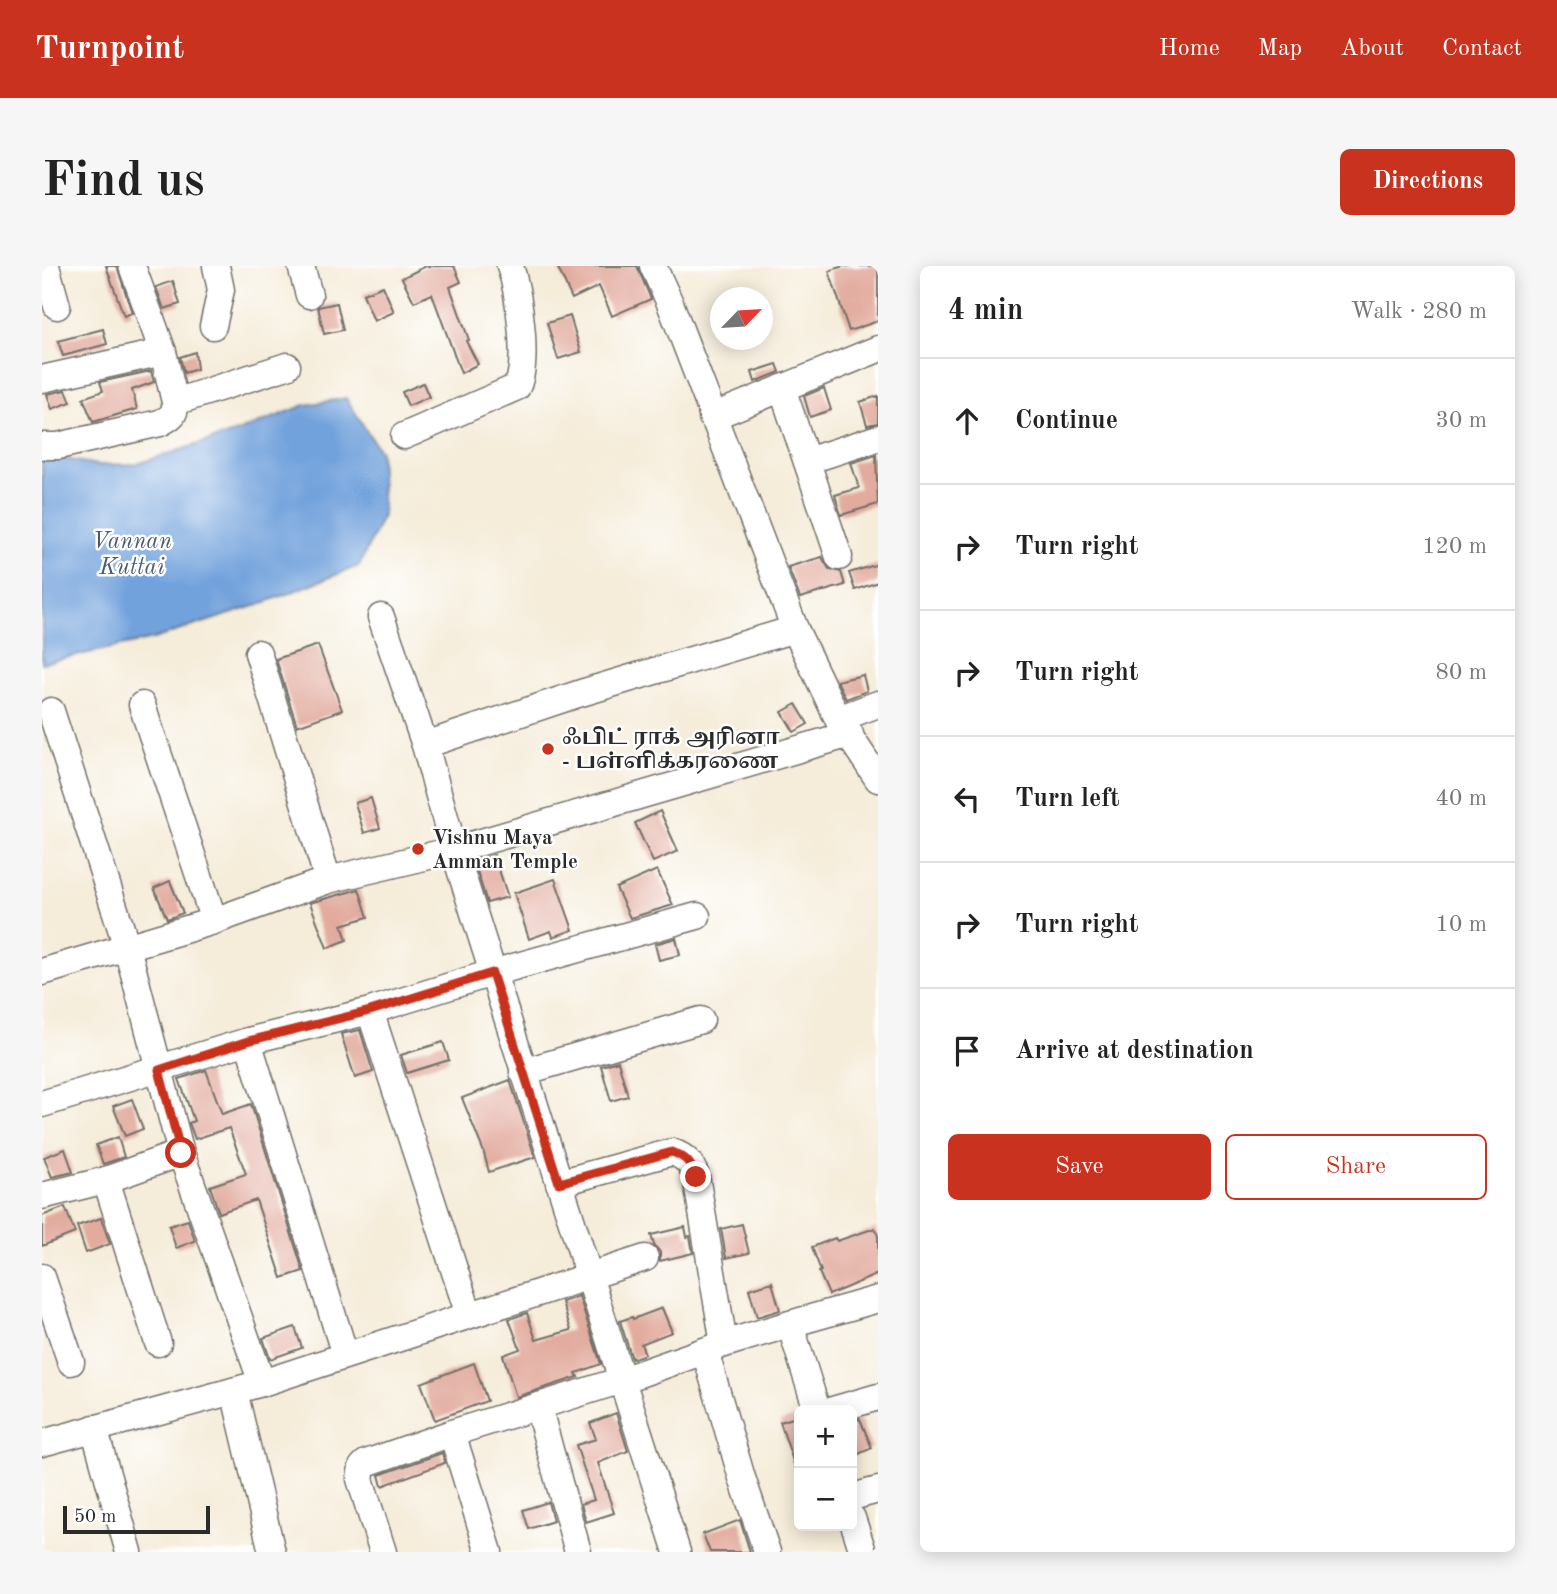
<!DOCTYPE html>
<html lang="en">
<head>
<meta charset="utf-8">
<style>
  body { margin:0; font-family:"Old Standard TT","Noto Serif Tamil",serif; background:#f6f6f6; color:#222 }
  .controls { position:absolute; right:21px; bottom:21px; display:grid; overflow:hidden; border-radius:10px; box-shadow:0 4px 18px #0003 }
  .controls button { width:63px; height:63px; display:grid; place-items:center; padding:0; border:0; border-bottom:2px solid #e0e0e0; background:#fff; color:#222; font:35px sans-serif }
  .compass { position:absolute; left:668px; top:21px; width:63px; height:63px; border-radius:50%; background:#fff; box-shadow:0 4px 18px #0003; rotate:65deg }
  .scale { position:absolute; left:21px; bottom:18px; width:147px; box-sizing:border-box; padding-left:7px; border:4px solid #2b2b2b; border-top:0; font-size:19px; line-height:24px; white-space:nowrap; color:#2b2b2b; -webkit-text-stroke:5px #fff; paint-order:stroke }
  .stop { position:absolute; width:21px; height:21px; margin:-16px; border:5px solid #c8321e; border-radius:50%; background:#fff }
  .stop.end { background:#c8321e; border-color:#fff; box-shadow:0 2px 7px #0008 }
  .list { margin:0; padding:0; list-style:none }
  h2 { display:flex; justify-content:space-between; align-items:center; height:91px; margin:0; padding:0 28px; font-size:30px }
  h2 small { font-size:23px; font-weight:400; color:#767676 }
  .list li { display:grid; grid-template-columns:46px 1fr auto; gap:21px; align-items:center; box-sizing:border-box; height:126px; padding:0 28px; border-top:2px solid #e0e0e0 }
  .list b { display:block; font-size:26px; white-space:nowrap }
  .list em { font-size:23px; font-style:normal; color:#767676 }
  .actions { display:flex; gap:14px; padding:21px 28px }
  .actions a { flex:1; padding:16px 0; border:2px solid #c8321e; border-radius:10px; text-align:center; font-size:24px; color:#c8321e }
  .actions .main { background:#c8321e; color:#fff }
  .icon { flex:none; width:38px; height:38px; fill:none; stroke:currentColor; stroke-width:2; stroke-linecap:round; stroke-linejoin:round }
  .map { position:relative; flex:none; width:836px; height:1286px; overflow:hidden; border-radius:10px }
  header { display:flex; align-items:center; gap:42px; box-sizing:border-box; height:98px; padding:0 35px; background:#c8321e; color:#fff }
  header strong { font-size:33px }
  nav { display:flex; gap:38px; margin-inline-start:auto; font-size:24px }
  .intro { display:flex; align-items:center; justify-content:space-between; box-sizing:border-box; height:168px; padding:0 42px }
  h1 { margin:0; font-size:49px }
  .button { padding:18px 32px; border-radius:10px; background:#c8321e; color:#fff; font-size:24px; font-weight:700 }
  main { display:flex; gap:42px; padding:0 42px }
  aside { flex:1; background:#fff; border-radius:10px; box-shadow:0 4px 18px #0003 }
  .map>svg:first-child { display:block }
</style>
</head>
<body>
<header>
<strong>Turnpoint</strong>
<nav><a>Home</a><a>Map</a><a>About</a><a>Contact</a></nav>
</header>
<div class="intro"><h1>Find us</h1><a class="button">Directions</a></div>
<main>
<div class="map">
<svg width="836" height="1286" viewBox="0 0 836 1286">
  <rect width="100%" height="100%" fill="#fff"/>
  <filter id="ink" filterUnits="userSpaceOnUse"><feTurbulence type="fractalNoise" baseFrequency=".0143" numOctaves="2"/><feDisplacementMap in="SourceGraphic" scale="14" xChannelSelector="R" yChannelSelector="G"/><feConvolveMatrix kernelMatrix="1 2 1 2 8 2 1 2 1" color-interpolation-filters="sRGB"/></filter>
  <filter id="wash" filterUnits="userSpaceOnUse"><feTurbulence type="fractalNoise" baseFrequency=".00686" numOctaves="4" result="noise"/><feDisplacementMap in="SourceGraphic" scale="28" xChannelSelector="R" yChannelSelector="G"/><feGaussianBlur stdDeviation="1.57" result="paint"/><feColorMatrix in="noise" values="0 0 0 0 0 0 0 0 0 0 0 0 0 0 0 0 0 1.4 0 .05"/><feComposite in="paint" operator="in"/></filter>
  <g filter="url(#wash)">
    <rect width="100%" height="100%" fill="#f5ecd9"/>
    <path fill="#72a2dc" stroke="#4e6684" stroke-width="2" d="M304,132L338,186L341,249L317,300L216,339L111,373L0,397V189L56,199L94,198L195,166L263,139Z"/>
    <g id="blocks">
      <g fill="#e2ab9e">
        <path d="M64,0H75L90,47L82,50Z"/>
        <path d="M384,0H412L419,16L408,21L427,74L424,75L436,98L419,107L390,28L372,36L360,12Z"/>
        <path d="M515,0H595L609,33L570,50L557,20L530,33Z"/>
        <path d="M801,0H836V55L807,65L787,5Z"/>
        <path d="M131,15L138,38L122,43L114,21Z"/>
        <path d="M341,20L352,46L332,55L321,28Z"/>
        <path d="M295,37L301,64L282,68L276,41Z"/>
        <path d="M528,50L539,86L516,93L505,57Z"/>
        <path d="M61,63L65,78L21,90L16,75Z"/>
        <path d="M153,86L155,103L142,107L138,91Z"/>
        <path d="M735,98L738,106L713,116L710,106Z"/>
        <path d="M109,105L112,116L90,124L95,143L51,156L41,132L61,125L58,116Z"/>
        <path d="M381,117L387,131L366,140L360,126Z"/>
        <path d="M782,122L789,144L768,151L762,130Z"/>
        <path d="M24,124L29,136L10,143L5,128Z"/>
        <path d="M836,130V157L825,159L818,136Z"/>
        <path d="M834,189L836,238L799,249L793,229L817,222L809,197Z"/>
        <path d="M780,291L787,303L799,306L803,319L758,332L746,301Z"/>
        <path d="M836,298V316L813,324L807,307Z"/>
        <path d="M276,379L300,444L255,460L234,393Z"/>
        <path d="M821,409L825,425L804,433L795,415Z"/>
        <path d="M754,438L766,458L752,466L740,446Z"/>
        <path d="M329,532L338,562L322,567L313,537Z"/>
        <path d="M618,545L636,585L611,596L593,557Z"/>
        <path d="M452,589L466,631L445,637L432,595Z"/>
        <path d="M615,604L631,639L588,652L574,622Z"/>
        <path d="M513,613L531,664L511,671L509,665L487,673L472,627Z"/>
        <path d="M128,615L141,647L125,653L112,622Z"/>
        <path d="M317,623L326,651L300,659L305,674L285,682L268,637Z"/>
        <path d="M634,672L638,689L617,694L613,678Z"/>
        <path d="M318,764L331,806L313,812L299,768Z"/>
        <path d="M401,776L407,794L365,807L359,789Z"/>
        <path d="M576,795L586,830L569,835L559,800Z"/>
        <path d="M164,804L180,848L209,838L261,1005L240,1012L214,934L177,947L168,920L204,908L187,862L153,873L147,857L152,855L137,813Z"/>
        <path d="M468,814L493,891L447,906L441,884L420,832Z"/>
        <path d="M90,833L101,863L83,870L71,840Z"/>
        <path d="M76,871L82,891L61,898L54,879Z"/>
        <path d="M23,883L31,906L10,911L2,891Z"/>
        <path d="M23,941L33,967L0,980V950Z"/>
        <path d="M59,952L68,978L44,987L35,960Z"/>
        <path d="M146,954L153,975L134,982L127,960Z"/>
        <path d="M700,958L707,987L684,992L679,963Z"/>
        <path d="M643,961L645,971L648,970L651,987L618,995V986L612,979L609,969Z"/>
        <path d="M833,962L836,970V1008L787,1029L777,1006L779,1005L770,981L793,972L795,975Z"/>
        <path d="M730,1016L738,1044L715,1051L707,1023Z"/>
        <path d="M537,1030L559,1098L534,1107L536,1111L474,1131L461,1089L478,1083L467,1053L485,1047L494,1074L529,1064L520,1036Z"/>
        <path d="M620,1042L630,1066L599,1078L603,1088L590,1093L578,1055L590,1051L591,1053Z"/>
        <path d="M253,1061L260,1082L228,1093L221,1072Z"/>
        <path d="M432,1097L445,1135L393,1154L379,1117Z"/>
        <path d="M574,1147L586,1185L556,1197L572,1247L544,1256L539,1238L552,1234L534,1179L554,1173L548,1157Z"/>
        <path d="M757,1150V1204H754L738,1156Z"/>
        <path d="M818,1153L830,1182L810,1191V1155Z"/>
        <path d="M400,1187L403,1197L340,1220L337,1209Z"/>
        <path d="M506,1236L511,1255L487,1263L481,1244Z"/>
        <path d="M698,1254L708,1286H668L661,1268Z"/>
      </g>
    </g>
  </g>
  <g filter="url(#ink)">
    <use href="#blocks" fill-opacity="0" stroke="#726f68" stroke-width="2"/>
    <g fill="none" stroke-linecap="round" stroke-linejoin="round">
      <g stroke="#726f68" stroke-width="29">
        <g id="minor">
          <path d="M4,0L15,40"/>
          <path d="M259,0L267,29"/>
          <path d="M611,0L628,37L753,363L796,453L836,513"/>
          <path d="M171,60L179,24L174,0"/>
          <path d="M0,113L121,86"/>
          <path d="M740,122L797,291"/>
          <path d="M133,136L245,100"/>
          <path d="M670,151L836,83"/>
          <path d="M362,170L475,121C487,96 477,27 468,0"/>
          <path d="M0,180H16L118,157C129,151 134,149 133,136L121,86L90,0"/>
          <path d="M765,195L836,172"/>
          <path d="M339,351L383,479L412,584L580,1114L682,1078L654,910C649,897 644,891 630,886L517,917"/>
          <path d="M216,387L286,614"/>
          <path d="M100,439L172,655"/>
          <path d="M9,445L85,681L139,887L220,1117"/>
          <path d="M796,453L836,438"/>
          <path d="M383,479L539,427L753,363"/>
          <path d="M0,706L172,655L286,614L412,584L808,468"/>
          <path d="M328,745L427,1049"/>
          <path d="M206,775L303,1089"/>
          <path d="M481,806L659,754"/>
          <path d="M0,838L206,775L328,745L450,707L655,650"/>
          <path d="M64,914L116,1077"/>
          <path d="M0,930L64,914L139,887"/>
          <path d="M0,1011L29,1096"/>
          <path d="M748,1058L836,1033"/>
          <path d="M682,1078L748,1058L775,1144"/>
          <path d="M663,1085L700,1212L725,1286"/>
          <path d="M192,1125L230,1286"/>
          <path d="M496,1140L536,1286"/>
          <path d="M791,1144L836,1131"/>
          <path d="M52,1162L87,1286"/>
          <path d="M410,1167L447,1286"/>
          <path d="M0,1177L220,1117L603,992"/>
          <path d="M810,1231L836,1224"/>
          <path d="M810,1252L821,1286"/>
          <path d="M341,1286L318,1213L320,1201L324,1197L410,1167L580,1114L635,1286"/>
        </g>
      </g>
      <use href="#minor" stroke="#fff" stroke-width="26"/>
    </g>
  </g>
  <g fill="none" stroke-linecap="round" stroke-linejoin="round" filter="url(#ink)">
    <path stroke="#c8321e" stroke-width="9" d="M139,887L117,804L206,775L328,745L450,707L517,917L630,886C644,891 649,897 654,911"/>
  </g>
  <g fill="#c8321e" stroke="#fff" stroke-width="2.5">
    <circle cx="506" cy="483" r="7"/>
    <circle cx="376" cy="583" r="7"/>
  </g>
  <g text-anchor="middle" stroke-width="5" stroke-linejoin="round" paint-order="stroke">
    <g font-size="21" font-weight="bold" fill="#2b2b2b" stroke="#fff" text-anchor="start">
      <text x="520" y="478">ஃபிட் ராக் அரினா<tspan x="520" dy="24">- பள்ளிக்கரணை</tspan></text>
      <text x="390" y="578">Vishnu Maya<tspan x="390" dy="24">Amman Temple</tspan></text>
    </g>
    <g font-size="23" font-style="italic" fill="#475b72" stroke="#fff">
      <text x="90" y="282">Vannan<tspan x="90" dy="26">Kuttai</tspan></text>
    </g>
  </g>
</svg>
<div class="controls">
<button>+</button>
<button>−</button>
</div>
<svg class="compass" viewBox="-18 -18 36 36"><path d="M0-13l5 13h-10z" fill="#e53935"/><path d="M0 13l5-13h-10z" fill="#767676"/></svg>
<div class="scale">50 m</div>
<div class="stop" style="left:139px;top:887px"></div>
<div class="stop end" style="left:654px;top:911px"></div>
</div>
<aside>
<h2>4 min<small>Walk · 280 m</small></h2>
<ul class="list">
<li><svg class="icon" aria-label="ahead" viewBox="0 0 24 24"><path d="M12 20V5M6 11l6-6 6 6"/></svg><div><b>Continue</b></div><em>30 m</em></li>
<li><svg class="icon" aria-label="right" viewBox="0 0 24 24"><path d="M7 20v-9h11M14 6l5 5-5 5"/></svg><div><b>Turn right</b></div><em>120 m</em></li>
<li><svg class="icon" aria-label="right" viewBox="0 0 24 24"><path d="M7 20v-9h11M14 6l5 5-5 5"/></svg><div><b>Turn right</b></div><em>80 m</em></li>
<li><svg class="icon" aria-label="left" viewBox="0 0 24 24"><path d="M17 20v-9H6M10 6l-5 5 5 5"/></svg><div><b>Turn left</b></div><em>40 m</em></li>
<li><svg class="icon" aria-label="right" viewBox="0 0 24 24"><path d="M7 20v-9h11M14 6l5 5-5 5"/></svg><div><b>Turn right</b></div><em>10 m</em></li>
<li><svg class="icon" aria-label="arrive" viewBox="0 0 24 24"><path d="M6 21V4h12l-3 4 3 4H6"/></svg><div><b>Arrive at destination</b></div></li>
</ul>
<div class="actions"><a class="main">Save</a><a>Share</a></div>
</aside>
</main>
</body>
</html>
